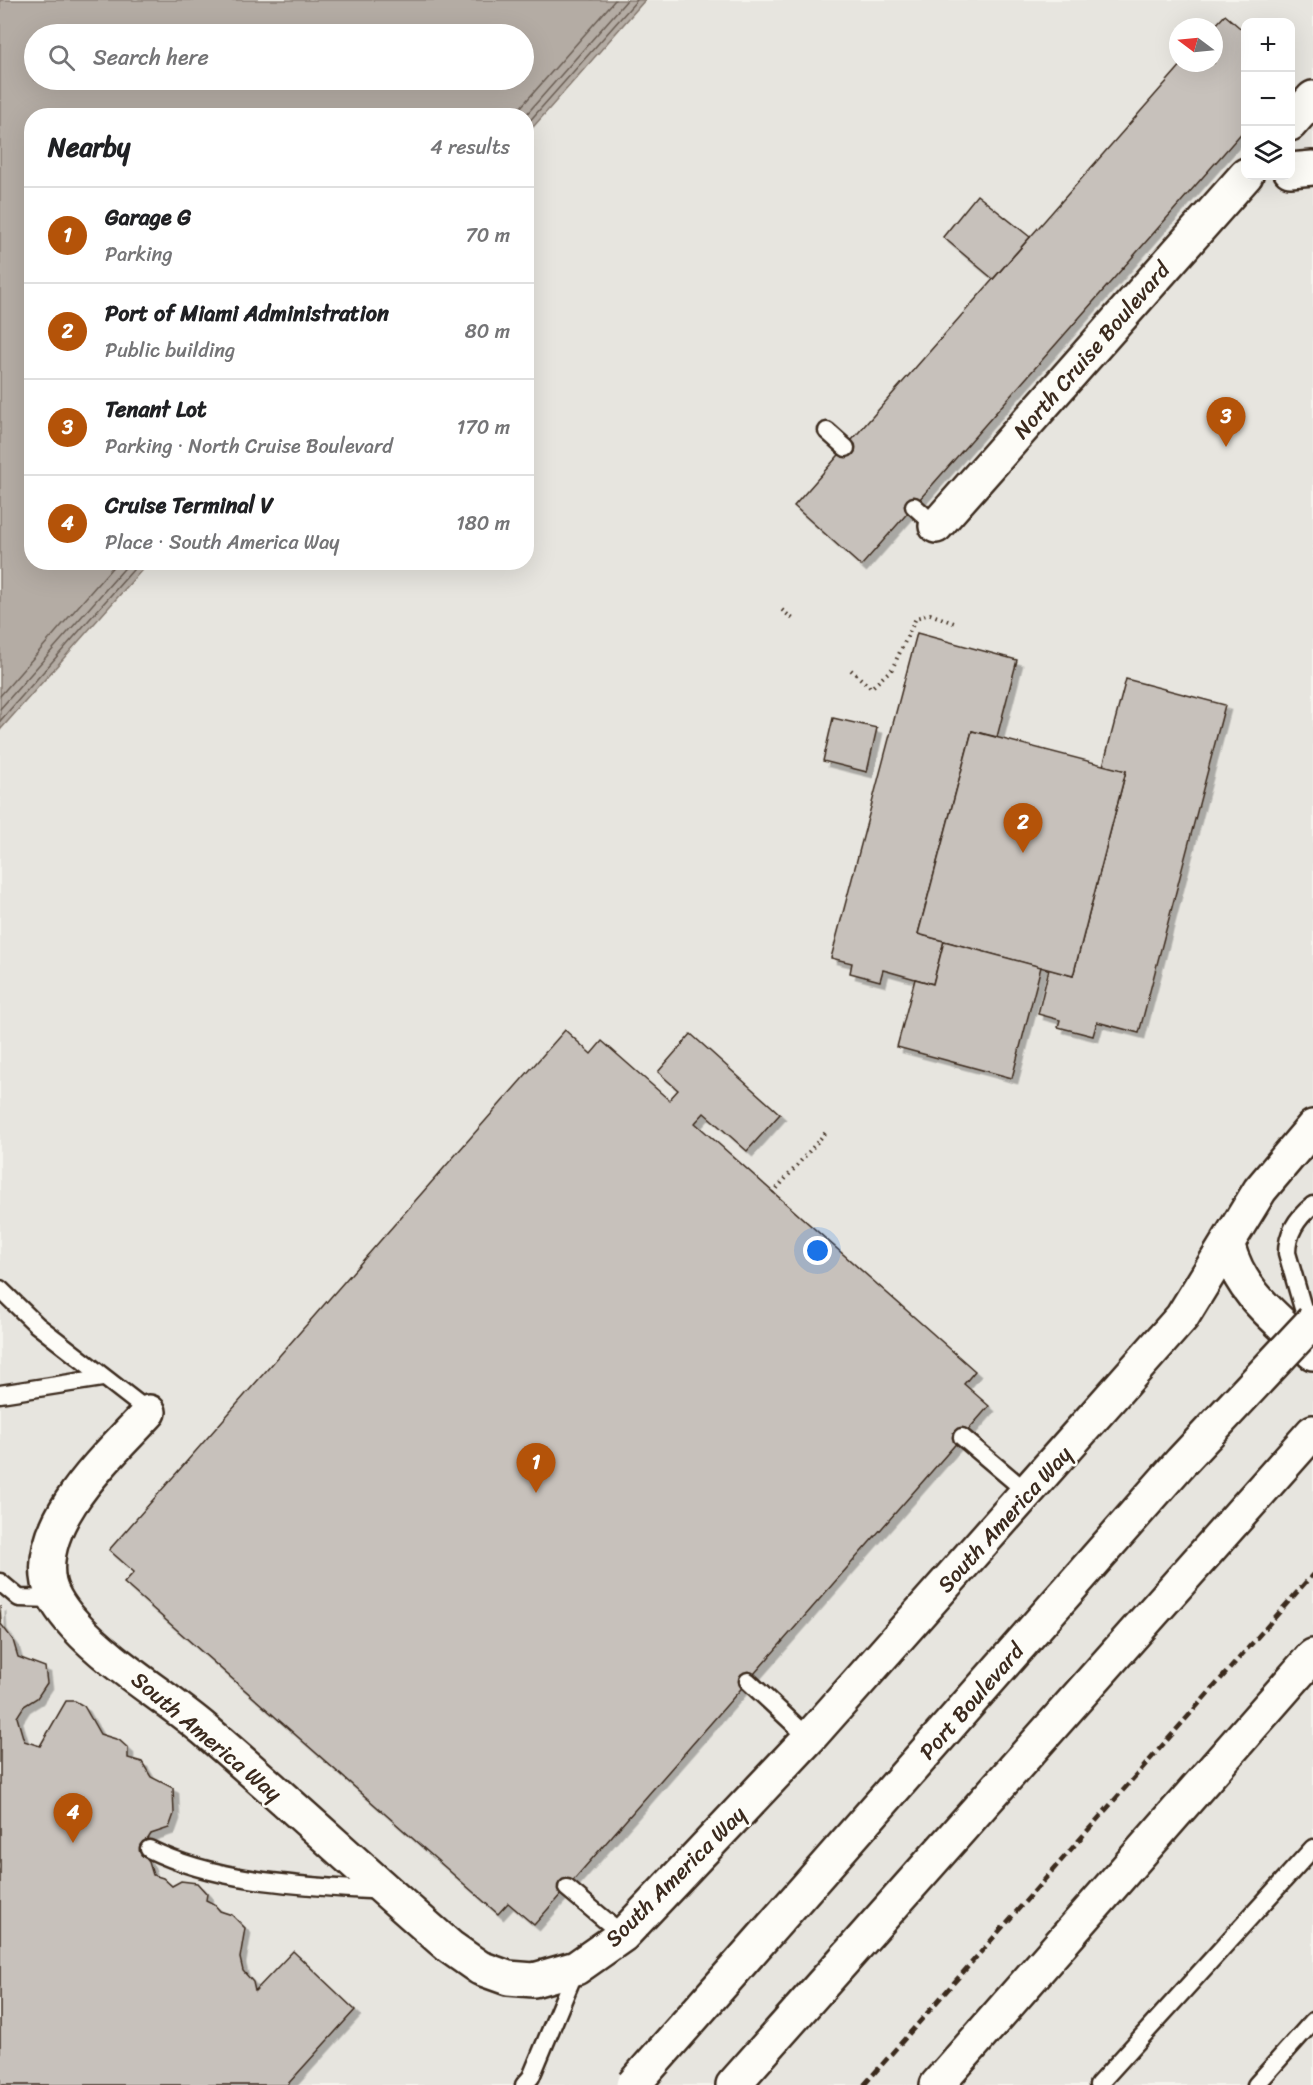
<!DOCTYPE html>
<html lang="en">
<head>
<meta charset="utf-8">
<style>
  body { margin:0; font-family:Sriracha,sans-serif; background:#f2f2f2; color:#202124 }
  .controls { position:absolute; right:18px; top:18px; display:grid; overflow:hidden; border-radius:12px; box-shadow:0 6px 24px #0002 }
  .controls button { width:54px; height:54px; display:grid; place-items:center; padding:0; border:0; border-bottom:2px solid #e0e0e0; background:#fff; color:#202124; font:30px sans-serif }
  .compass { position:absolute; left:1169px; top:18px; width:54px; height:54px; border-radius:50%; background:#fff; box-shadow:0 6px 24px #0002; rotate:286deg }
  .you { position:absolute; left:818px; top:1251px; width:21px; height:21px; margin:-15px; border:4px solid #fff; border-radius:50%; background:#1a73e8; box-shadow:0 0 0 9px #1a73e833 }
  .badge { display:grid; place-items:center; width:39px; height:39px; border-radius:50%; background:#b45309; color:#fff; font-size:20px; font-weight:700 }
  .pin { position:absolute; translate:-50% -50px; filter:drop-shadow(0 2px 3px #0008) }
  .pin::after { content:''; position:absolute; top:32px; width:21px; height:18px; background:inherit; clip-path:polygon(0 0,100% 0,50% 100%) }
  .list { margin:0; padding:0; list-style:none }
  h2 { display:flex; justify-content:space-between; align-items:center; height:78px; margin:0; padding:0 24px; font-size:26px }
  h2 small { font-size:20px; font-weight:400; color:#757577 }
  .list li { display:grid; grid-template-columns:39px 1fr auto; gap:18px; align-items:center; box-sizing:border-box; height:96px; padding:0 24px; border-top:2px solid #e0e0e0 }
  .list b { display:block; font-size:22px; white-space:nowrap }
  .list p { margin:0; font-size:20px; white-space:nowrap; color:#757577 }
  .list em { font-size:20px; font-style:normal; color:#757577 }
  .icon { flex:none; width:33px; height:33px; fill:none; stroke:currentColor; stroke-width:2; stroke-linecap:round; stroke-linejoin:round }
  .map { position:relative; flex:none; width:1313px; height:2085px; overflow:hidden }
  .search { position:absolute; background:#fff; box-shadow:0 6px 24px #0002; left:24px; top:24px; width:510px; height:66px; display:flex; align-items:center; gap:15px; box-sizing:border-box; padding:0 21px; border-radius:33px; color:#757577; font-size:22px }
  .panel { position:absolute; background:#fff; box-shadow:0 6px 24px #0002; left:24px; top:108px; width:510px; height:462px; border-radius:24px }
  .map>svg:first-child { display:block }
</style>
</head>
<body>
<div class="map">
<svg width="1313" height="2085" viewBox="0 0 1313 2085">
  <defs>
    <filter id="shadow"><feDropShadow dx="5.5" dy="5.5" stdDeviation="0" flood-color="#0004"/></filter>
  </defs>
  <rect width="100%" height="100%" fill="#f5f4ee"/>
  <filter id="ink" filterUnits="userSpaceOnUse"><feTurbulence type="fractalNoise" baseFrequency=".0167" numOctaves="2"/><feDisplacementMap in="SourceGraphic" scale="12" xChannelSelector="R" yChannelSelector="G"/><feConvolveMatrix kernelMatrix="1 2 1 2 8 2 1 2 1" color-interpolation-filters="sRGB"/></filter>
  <g filter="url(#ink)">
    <path fill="#e7e5df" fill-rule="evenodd" d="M645,0H1313V2085H0V730L148,563L526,562L527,134ZM1246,22H1290V176H1246ZM1178,27H1214V63H1178Z"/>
    <path fill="#b4aca4" stroke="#84786e" stroke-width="1.5" fill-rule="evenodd" d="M0,0H645L527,134L526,116H32V562L148,563L0,730ZM34,34H524V80H34Z"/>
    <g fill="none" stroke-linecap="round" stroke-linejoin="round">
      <g stroke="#6b5e54" stroke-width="1.5">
        <path d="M513,116L615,0"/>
        <path d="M525,116L627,0"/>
        <path d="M526,125L637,0"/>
        <path d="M0,696L117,562"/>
        <path d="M0,709L130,562"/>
        <path d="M0,721L140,562"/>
      </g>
    </g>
    <g fill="#c7c1bb" stroke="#3b2a1e" stroke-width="1.5" filter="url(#shadow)">
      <path d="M1225,15L1246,33V128L861,566L794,506L1183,63H1214V27Z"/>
      <path d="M977,195L1030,237L993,279L943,237Z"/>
      <path d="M917,633L1017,660L997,737L972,731L918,934L944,941L933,984L883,970L880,981L850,973L852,963L831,958Z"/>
      <path d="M1126,679L1225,705L1139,1033L1097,1022L1093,1036L1058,1027L1060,1020L1038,1014L1049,969L1073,976L1126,771L1103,766Z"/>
      <path d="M833,718L877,728L867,772L823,761Z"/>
      <path d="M972,731L1126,771L1073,976L918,934Z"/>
      <path d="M944,941L1041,967L1012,1078L897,1047L915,979L933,984Z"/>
      <path d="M565,1030L591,1054L602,1041L669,1100L678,1090L658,1072L691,1034L780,1114L747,1151L704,1113L695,1123L975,1371L964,1384L989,1406L534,1925L508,1903L498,1914L124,1583L134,1572L109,1550Z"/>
      <path d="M0,1606L1,1624L13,1640L18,1657L45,1667L47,1683L37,1698L24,1706L17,1717L24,1741L40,1746L66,1701H75L84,1706L100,1734L119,1740L128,1748V1758L142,1762L151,1777L173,1788L174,1814L169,1828L151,1834L140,1851L149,1862L153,1875L163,1878L172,1886L181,1881L197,1883L207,1894L206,1900L214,1904L220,1911L232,1915L245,1928L240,1958L243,1971L253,1982L255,1991L293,1951L355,2010L287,2085H0Z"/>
    </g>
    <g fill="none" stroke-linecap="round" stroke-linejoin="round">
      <g stroke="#3b2a1e" stroke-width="21">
        <g id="service">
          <path d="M827,431L846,448"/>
          <path d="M914,506L936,526"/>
          <path d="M0,1289L37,1325L149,1412"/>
          <path d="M1309,1329L1287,1253C1287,1233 1298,1217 1313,1205"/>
          <path d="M0,1394L102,1378"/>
          <path d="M962,1437L1028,1493"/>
          <path d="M0,1582L19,1598L55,1599"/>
          <path d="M748,1681L809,1738"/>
          <path d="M149,1849C218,1883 306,1886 382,1891"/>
          <path d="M567,1888L623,1935"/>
          <path d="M524,2085L531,2077L576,1969"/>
          <path d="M1098,2085L1313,1848"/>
          <path d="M1256,2085L1313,2021"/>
        </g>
      </g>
      <g stroke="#3b2a1e" stroke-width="38">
        <path id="minor" d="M937,2085L1313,1656"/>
      </g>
      <g stroke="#3b2a1e" stroke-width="38">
        <g id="tertiary">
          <path d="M1290,124L1313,98"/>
          <path d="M1290,170L1313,168"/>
          <path d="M936,526L1246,175"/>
          <path d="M1228,1246C1241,1295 1278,1319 1313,1353"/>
          <path d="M149,1412C111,1454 36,1519 49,1583C53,1599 64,1613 75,1625C110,1664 165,1696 205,1730C288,1801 368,1876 450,1947L480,1968L508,1978L534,1980L576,1968L623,1935L809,1738L1182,1317L1260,1190L1313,1127"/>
        </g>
      </g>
      <g stroke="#3b2a1e" stroke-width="38">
        <path id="primary" d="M733,2085L1313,1432"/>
      </g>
      <g stroke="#3b2a1e" stroke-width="4" stroke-dasharray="1.5 4.5" stroke-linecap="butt">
        <path d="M782,610L793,619"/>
        <path d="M851,670L871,688L892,669L916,618L930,614L954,623"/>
        <path d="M773,1193L826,1132"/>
      </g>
      <use href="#service" stroke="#fdfcf7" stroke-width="16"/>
      <use href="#minor" stroke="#fdfcf7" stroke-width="33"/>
      <use href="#tertiary" stroke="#fdfcf7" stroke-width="33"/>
      <use href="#primary" stroke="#fdfcf7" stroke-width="33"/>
      <path stroke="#3b2a1e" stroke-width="4.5" stroke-dasharray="9 4.5" stroke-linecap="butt" d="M864,2085L1313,1574"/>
      <g stroke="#3b2a1e" stroke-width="38" stroke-linecap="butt">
        <path id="primary-bridge" d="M633,2085L1181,1462L1313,1321"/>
      </g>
      <use href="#primary-bridge" stroke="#fdfcf7" stroke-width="33"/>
    </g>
  </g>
  <g text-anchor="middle" stroke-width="5" stroke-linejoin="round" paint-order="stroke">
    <g font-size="22" fill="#3b2a1e" stroke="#fdfcf7">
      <text transform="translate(1091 350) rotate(-49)" y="8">North Cruise Boulevard</text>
      <text transform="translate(1004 1519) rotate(-48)" y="8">South America Way</text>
      <text transform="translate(971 1701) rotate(-49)" y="8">Port Boulevard</text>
      <text transform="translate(207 1736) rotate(40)" y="8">South America Way</text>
      <text transform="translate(675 1876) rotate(-45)" y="8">South America Way</text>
    </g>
  </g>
</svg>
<div class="controls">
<button>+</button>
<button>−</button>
<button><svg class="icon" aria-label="layers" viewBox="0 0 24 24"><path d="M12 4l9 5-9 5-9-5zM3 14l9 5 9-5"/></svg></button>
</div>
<svg class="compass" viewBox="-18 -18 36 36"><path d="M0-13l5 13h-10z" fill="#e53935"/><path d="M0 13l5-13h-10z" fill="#757577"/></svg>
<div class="you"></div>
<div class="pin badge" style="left:536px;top:1493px">1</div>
<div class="pin badge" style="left:1023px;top:853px">2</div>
<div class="pin badge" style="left:1226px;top:447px">3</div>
<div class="pin badge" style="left:73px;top:1843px">4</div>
<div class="search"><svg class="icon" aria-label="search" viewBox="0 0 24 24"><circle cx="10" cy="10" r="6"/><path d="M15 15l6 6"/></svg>Search here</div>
<section class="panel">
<h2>Nearby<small>4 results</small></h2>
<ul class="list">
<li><span class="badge">1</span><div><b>Garage G</b><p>Parking</p></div><em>70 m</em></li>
<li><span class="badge">2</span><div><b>Port of Miami Administration</b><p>Public building</p></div><em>80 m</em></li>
<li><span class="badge">3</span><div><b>Tenant Lot</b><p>Parking · North Cruise Boulevard</p></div><em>170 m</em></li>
<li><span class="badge">4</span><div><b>Cruise Terminal V</b><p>Place · South America Way</p></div><em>180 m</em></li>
</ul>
</section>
</div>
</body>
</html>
